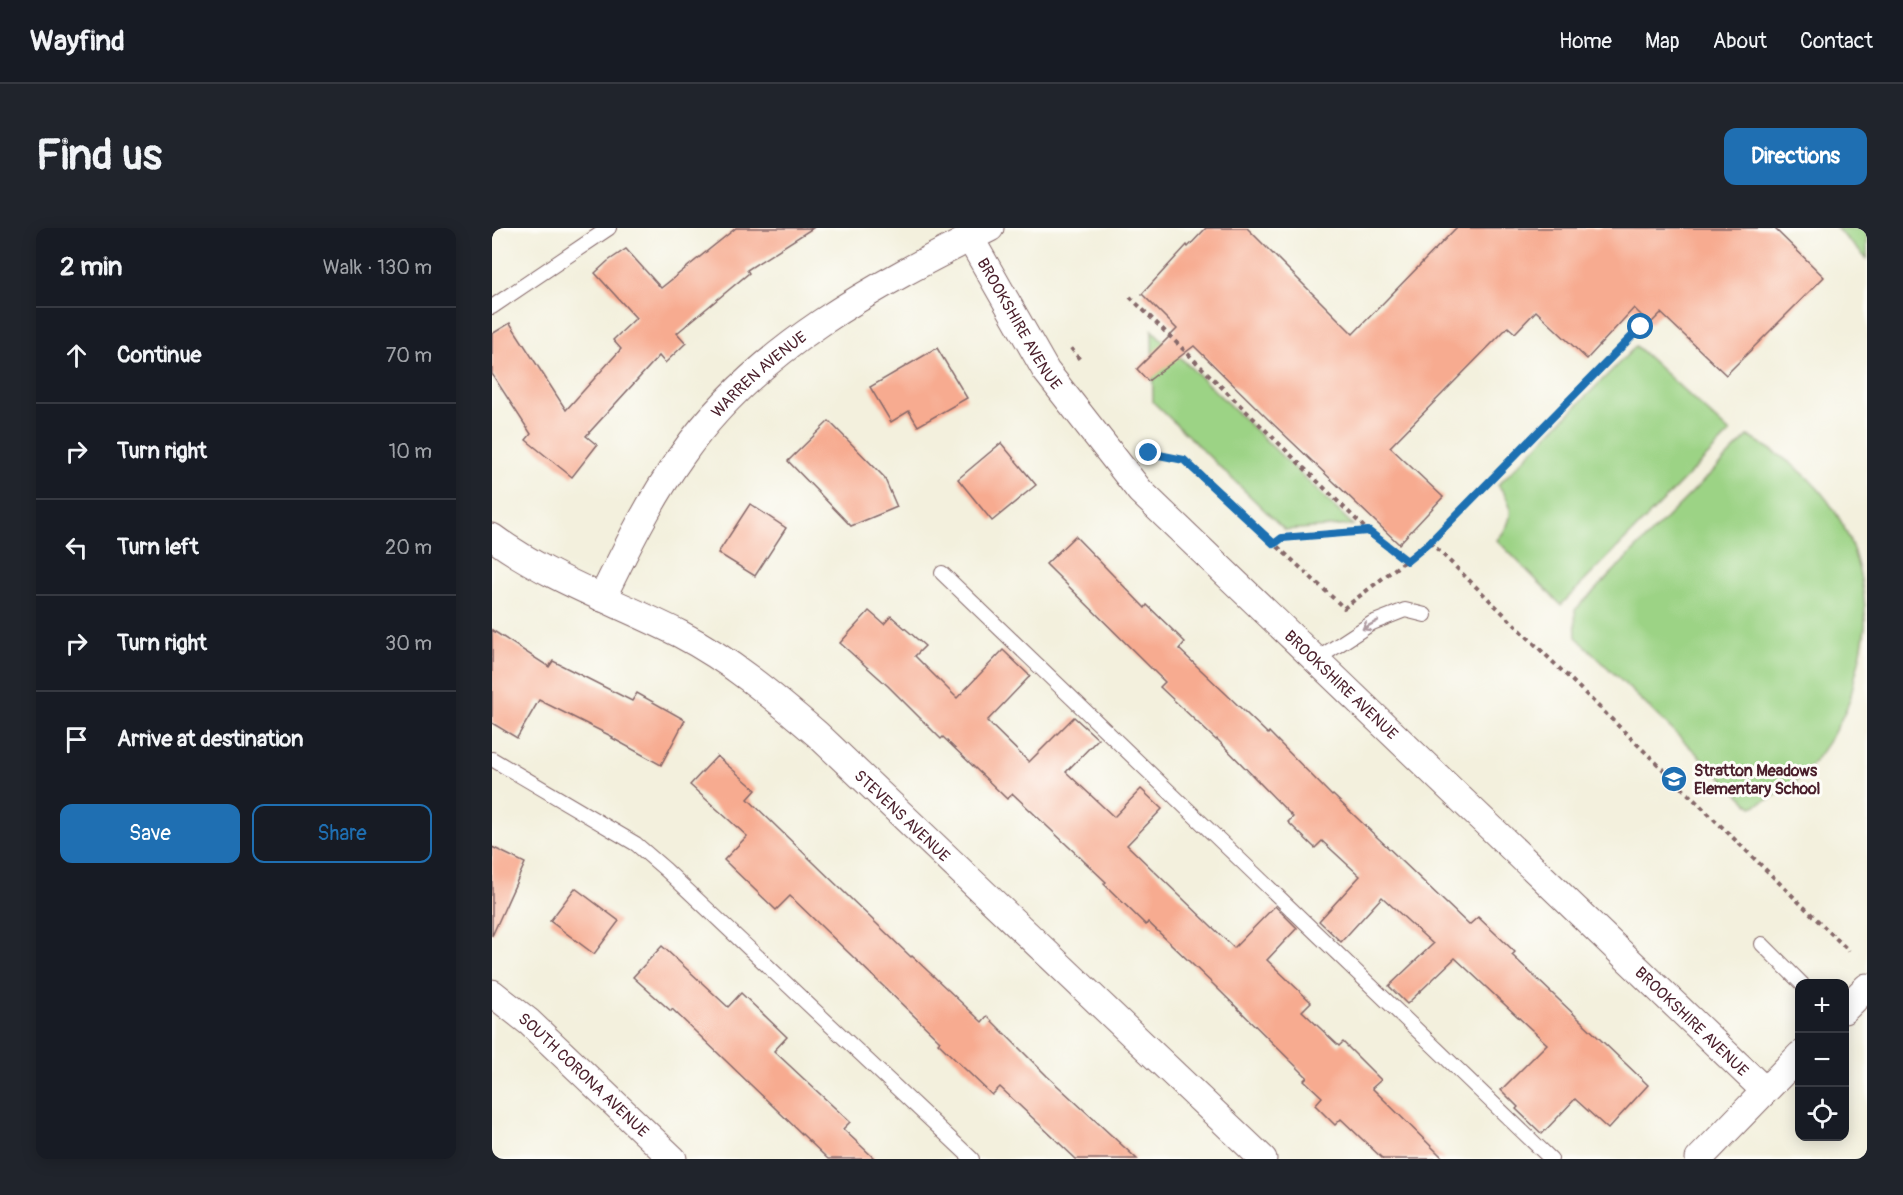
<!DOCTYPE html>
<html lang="en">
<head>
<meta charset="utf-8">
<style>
  body { margin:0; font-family:Pangolin,sans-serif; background:#20242c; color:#f1f3f6 }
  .controls { position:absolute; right:18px; bottom:18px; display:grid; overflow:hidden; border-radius:12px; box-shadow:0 3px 15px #0003 }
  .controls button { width:54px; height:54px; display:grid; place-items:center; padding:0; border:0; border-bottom:2px solid #363941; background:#171b24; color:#f1f3f6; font:30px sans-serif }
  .stop { position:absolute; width:18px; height:18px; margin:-14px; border:4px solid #1f6fb2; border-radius:50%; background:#fff }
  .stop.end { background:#1f6fb2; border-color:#fff; box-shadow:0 2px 6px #0008 }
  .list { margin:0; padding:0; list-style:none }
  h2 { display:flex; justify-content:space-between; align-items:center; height:78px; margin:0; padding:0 24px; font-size:26px }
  h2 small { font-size:20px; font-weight:400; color:#9ea1a6 }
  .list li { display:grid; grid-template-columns:39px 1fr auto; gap:18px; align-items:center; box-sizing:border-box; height:96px; padding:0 24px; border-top:2px solid #363941 }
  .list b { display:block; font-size:22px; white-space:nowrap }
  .list em { font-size:20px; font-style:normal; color:#9ea1a6 }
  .actions { display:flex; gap:12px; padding:18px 24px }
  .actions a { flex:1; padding:14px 0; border:2px solid #1f6fb2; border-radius:12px; text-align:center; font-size:21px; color:#1f6fb2 }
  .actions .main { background:#1f6fb2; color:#fff }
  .icon { flex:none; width:33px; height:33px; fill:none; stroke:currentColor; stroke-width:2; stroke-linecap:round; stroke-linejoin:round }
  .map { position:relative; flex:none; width:1375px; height:931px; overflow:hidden; border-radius:12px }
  header { display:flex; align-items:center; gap:36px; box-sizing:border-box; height:84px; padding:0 30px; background:#171b24; border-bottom:2px solid #363941 }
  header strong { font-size:28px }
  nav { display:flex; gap:33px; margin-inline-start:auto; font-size:21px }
  .intro { display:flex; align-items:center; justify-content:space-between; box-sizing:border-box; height:144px; padding:0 36px }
  h1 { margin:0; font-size:42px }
  .button { padding:15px 27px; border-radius:12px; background:#1f6fb2; color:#fff; font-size:21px; font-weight:700 }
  main { display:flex; gap:36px; padding:0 36px }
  aside { flex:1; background:#171b24; border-radius:12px; box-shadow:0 3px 15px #0003 }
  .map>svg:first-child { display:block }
</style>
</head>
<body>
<header>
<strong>Wayfind</strong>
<nav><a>Home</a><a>Map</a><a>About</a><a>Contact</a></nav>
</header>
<div class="intro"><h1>Find us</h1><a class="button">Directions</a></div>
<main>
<aside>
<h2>2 min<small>Walk · 130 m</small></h2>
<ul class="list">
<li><svg class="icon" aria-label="ahead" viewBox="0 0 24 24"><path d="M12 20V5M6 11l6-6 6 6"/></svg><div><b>Continue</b></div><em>70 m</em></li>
<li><svg class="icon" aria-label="right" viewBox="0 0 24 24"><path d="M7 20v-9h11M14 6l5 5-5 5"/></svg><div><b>Turn right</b></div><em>10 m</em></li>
<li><svg class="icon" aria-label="left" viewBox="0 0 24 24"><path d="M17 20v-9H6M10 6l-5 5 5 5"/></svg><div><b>Turn left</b></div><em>20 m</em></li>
<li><svg class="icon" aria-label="right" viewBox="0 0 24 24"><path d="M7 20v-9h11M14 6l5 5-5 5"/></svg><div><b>Turn right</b></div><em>30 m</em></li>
<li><svg class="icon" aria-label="arrive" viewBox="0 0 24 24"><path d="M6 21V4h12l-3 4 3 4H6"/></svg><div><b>Arrive at destination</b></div></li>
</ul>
<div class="actions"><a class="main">Save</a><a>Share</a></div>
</aside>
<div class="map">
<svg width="1375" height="931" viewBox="0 0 1375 931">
  <rect width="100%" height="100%" fill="#fdfcf7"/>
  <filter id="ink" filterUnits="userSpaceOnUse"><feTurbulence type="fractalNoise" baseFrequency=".0167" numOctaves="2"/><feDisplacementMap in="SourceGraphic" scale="12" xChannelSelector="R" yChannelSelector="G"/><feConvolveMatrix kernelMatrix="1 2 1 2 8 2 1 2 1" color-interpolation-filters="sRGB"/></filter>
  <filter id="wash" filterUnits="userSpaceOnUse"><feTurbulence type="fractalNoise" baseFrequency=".008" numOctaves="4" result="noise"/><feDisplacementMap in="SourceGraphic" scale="24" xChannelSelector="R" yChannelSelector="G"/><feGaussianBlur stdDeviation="1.35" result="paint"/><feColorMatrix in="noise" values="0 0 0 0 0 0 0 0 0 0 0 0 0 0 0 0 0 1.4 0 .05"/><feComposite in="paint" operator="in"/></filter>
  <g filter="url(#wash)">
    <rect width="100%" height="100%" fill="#f3f0dd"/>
    <g fill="#9cd385" stroke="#737958" stroke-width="1.5">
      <path d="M1344,0H1375V31Z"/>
      <path d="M660,102L861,297L793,302L661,174Z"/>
      <path d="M1144,118L1238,205L1069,377L1005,312C1023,293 1022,276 1006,257Z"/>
      <path d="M1256,208C1293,229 1321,248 1344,285C1363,314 1375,364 1373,399C1371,417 1367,435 1362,453C1360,461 1359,471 1355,479C1345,501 1330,526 1313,544C1299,561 1279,570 1260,579L1084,409L1083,382Z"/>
    </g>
    <g id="blocks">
      <g fill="#f7ab90">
        <path d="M244,0H321L255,42L257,45L185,105L194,115L173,135L167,128L94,208L105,217L80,249L34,212L39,206L0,146V106L18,95L74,182L129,121L121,112L144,90L103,45L116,33L134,21L169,60Z"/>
        <path d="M714,0H755L861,106L964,0H1282L1332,49L1234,147L1169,85L1158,96L1142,80L1095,131L1044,83L1023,105L1016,99L898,219L951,269L907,316L778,193L702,118L656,153L645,141L685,101L650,66L695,17L696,19Z"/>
        <path d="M445,120L475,170L426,198L417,183L399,194L378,159Z"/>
        <path d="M337,193L392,249L405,279L359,298L296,233Z"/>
        <path d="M509,215L544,257L500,293L466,251Z"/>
        <path d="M258,276L294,300L263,348L226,325Z"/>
        <path d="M583,308L653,380L655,377L693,414L687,421L776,506L777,504L840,568L841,567L977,697L986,689L1023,724L1020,727L1156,857L1116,901L1083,871L1050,906L1024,881L1026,879L1009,862L1055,816L963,730L915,776L897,758L941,716L890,669L849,714L827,693L868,648L830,613L823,620L796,594L801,589L725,511L724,512L668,459L673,454L554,336Z"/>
        <path d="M377,383L392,396L399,388L433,418L423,428L465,470L511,422L538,448L495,493L537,534L582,489L606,511L574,544L622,589L649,561L670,581L635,617L742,720L783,678L805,700L775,732L819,774L810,783L847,818L851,814L889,852L880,860L952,931H891L849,891L843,897L823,877L830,869L812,852L815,849L722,757L656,694L654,697L612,656L614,654L521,566L515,571L451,509L449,511L396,458L348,415Z"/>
        <path d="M0,402L57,439L61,433L140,473L145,465L193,492L169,537L120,510L121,509L47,472L25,510L0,495Z"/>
        <path d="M225,528L264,562L256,571L419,729L420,728L490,794L495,788L555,848L645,931H584L508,859L500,867L446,815L448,813L298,668L284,682L232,632L255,608L198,557Z"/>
        <path d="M0,619L33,635L0,708Z"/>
        <path d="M83,660L127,693L102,726L58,693Z"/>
        <path d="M170,718L236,779L249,765L295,809L282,823L358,894L351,901L383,931H336L180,781L179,783L141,749Z"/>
      </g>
    </g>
  </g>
  <g filter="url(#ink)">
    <use href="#blocks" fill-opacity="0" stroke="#856869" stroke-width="1.5"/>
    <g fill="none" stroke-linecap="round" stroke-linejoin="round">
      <g stroke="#856869" stroke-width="16">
        <g id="service">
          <path d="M0,79L117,0"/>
          <path d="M450,345L1059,931"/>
          <path d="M825,431L880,395L913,382L933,387"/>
          <path d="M0,531L144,616L174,642L480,931"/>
          <path d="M1270,716L1310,756"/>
        </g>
      </g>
      <g stroke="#856869" stroke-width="29">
        <g id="minor">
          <path id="s1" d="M478,10L554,143L648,263L1272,862"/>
          <path id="s2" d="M0,309C57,351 125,374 188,406C238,432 282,469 325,506L771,931"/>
          <path id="s3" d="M110,370C134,321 158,272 190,227C265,119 383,58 498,0"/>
          <path id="s4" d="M0,765L37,794L181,931"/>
          <path d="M1352,782L1375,759"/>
          <path d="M1207,931L1308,827"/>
        </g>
      </g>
      <g stroke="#856869" stroke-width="4" stroke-dasharray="4.5 4.5" stroke-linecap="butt">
        <path d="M638,69L876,303"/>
        <path d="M579,120L589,133"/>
        <path d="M658,226L692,232L852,380L938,314L1149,99"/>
        <path d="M938,314L1357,723"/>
        <path d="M782,316L790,310L876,303L915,333"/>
      </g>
      <use href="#service" stroke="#fff" stroke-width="14"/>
      <use href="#minor" stroke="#fff" stroke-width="27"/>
    </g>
    <defs><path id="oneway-shaft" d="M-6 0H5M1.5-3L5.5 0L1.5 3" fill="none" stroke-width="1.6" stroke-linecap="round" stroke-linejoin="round" transform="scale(1.5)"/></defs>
    <use stroke="#ae9aa0" href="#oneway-shaft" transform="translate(878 397) rotate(151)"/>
  </g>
  <g fill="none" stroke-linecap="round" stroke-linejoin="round" filter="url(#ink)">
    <path stroke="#1f6fb2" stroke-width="8" d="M657,225L692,232L782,316L790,310L876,303L915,333L938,314L1149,99"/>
  </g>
  <defs>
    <g id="school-disc" transform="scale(1.35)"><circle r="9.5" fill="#1f6fb2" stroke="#fdfcf7"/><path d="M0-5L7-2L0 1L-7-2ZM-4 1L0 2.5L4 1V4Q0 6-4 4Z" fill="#fff"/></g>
  </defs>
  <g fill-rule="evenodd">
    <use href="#school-disc" x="1182" y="551"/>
  </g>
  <g text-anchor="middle" stroke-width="6" stroke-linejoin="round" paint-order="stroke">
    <g font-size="16" fill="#4a1f2b" stroke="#fdfcf7">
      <text dy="6" stroke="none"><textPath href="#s1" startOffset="99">BROOKSHIRE AVENUE</textPath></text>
      <text dy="6" stroke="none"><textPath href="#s3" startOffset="276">WARREN AVENUE</textPath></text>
      <text dy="6" stroke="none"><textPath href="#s1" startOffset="585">BROOKSHIRE AVENUE</textPath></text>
      <text dy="6" stroke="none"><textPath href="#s2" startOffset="500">STEVENS AVENUE</textPath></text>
      <text dy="6" stroke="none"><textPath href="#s1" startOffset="1071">BROOKSHIRE AVENUE</textPath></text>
      <text dy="6" stroke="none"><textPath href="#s4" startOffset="123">SOUTH CORONA AVENUE</textPath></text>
    </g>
    <g font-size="16" font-weight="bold" fill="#4a1f2b" stroke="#fdfcf7" text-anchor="start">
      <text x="1202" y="548">Stratton Meadows<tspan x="1202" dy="18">Elementary School</tspan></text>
    </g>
  </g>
</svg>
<div class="controls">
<button>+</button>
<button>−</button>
<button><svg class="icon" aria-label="locate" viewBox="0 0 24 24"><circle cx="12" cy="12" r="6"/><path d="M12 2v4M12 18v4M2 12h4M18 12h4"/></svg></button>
</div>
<div class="stop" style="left:1149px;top:99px"></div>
<div class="stop end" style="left:657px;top:225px"></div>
</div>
</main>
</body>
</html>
